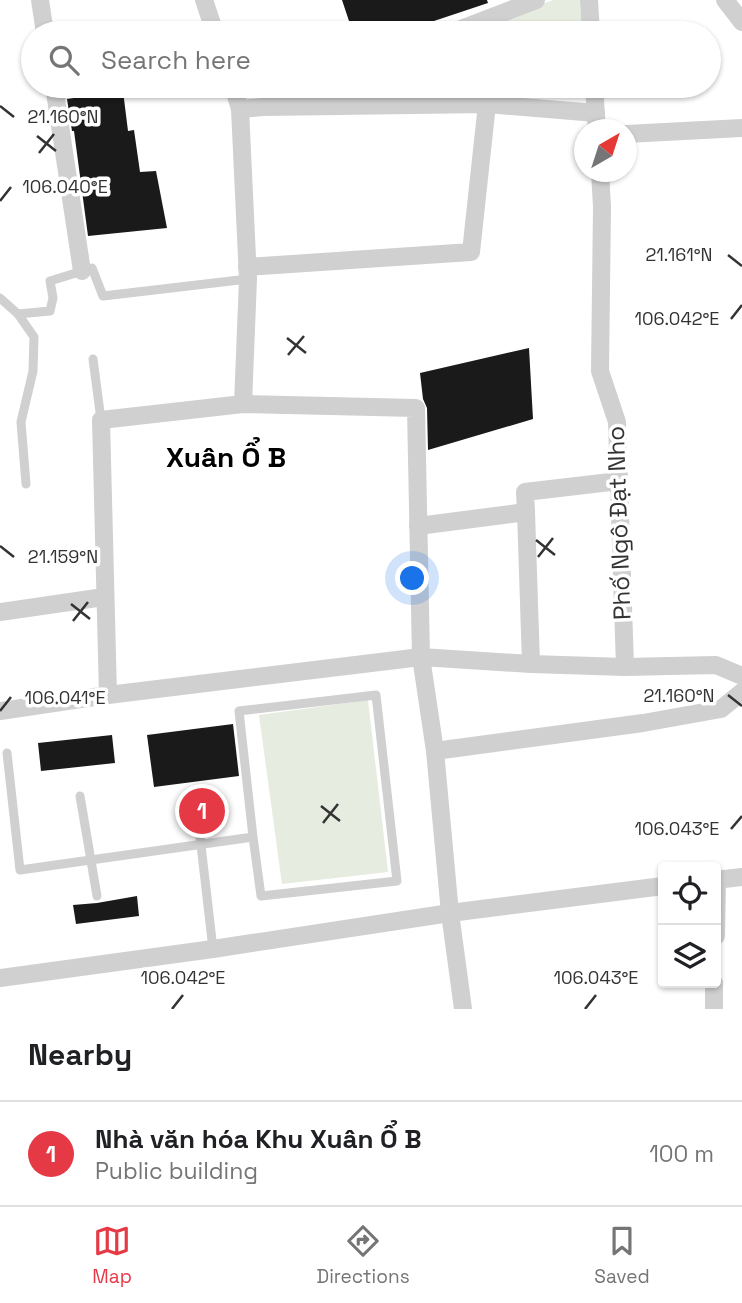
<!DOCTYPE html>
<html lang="en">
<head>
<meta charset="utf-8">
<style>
  body { margin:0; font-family:"Space Grotesk",sans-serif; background:#f2f2f2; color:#202124 }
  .controls { position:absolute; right:21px; bottom:21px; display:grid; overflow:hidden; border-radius:7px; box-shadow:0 2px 5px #0004 }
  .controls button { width:63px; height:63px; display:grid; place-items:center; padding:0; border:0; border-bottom:2px solid #e0e0e0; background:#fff; color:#202124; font:35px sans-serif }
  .compass { position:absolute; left:574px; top:119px; width:63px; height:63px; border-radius:50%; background:#fff; box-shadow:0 2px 5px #0004; rotate:39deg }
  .you { position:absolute; left:413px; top:579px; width:24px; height:24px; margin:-18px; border:5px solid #fff; border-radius:50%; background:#1a73e8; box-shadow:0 0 0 10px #1a73e833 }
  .badge { display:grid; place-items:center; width:46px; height:46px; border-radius:50%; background:#e63946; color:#fff; font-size:23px; font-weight:700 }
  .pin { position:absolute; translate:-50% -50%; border:4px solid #fff; box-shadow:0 2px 7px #0006 }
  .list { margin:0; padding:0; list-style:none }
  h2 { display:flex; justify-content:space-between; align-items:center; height:91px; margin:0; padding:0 28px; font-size:30px }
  h2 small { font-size:23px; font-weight:400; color:#757577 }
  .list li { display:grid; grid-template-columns:46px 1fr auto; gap:21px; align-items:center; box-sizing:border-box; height:105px; padding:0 28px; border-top:2px solid #e0e0e0 }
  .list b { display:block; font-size:26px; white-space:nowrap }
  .list p { margin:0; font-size:23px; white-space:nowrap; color:#757577 }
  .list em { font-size:23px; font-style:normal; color:#757577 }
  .icon { flex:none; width:38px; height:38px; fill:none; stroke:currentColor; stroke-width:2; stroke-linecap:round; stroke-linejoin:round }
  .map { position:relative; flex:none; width:742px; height:1009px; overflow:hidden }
  .search { position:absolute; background:#fff; box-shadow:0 2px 5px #0004; left:21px; right:21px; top:21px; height:77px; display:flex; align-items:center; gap:18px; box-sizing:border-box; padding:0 24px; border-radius:38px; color:#757577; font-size:26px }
  .sheet { height:196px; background:#fff }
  nav { display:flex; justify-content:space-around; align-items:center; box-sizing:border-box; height:98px; border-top:2px solid #e0e0e0; background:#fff; font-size:19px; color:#757577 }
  nav a { display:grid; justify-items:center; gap:4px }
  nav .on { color:#e63946 }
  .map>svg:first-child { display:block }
</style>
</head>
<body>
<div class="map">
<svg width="742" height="1009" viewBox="0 0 742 1009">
  <rect width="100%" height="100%" fill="#fff"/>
  <g fill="#e6ecdf">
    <path d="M553,0H580L582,33H466Z"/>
    <path d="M328,86H584L585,91L319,89Z"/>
    <path d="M368,700L388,872L282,884L259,715Z"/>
  </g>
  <g fill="#1a1a1a">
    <path d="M342,0H487L488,3L398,33H353Z"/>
    <path d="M123,91L128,131L134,130L140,172L156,171L167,228L88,236L74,131H72L67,99Z"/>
    <path d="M529,348L533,419L428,450L427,408L423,399L420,373Z"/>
    <path d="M233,724L239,776L154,787L147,735Z"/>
    <path d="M112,735L115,763L41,771L38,743Z"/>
    <path d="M137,896L139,916L76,924L73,905L97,903Z"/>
  </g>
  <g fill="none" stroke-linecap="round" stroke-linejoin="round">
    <g stroke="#cdcdcd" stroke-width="3.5" stroke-dasharray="3.5 3.5" stroke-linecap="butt">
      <path d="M533,22L535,33"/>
      <path d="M536,33H545"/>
    </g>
    <g stroke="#d0d0d0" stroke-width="9">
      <path d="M0,298L18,314L34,337L33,371L21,422L26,484"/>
      <path d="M18,314L50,311L53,298L50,281L92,268L103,296L248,279"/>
      <path d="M93,359L101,420"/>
      <path d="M7,753L20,870L253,837L239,711L376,695L397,881L261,896L253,837"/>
      <path d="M80,796L97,896"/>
      <path d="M197,811L213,949"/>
    </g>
    <g stroke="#d0d0d0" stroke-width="18">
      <path d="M40,0L45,33"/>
      <path d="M204,0L215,33"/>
      <path d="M589,0L591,33"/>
      <path d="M725,0L742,22"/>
      <path d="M451,33L536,0"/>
      <path d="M54,86L82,271"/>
      <path d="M233,86L240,109L248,279L243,404"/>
      <path d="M594,86L597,130"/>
      <path d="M273,103L317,86"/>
      <path d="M487,104L596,113"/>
      <path d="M240,109L263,107L487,104L471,252L247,267"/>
      <path d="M626,134L742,128"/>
      <path d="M600,172L602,207L600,371L617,422L625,667"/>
      <path d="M526,512L525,492L619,481"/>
      <path d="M418,526L526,512L531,664"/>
      <path d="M0,612L104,597"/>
      <path d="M108,695L101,420L243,404L416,408L421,657L435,751L450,913L463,1009"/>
      <path d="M0,711L108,695L421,657L531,664L625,667L716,665L742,676"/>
      <path d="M435,751L643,723L721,709L742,692"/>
      <path d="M716,880L742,877"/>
      <path d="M716,936L717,880"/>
      <path d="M0,978L213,949L450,913L663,886"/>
      <path d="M714,1009V983"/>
    </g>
  </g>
  <path fill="none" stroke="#333" stroke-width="2.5" d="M0,106L14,117M37,136L56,151M39,153L54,134M0,201L11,187M728,255L742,266M731,319L742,305M287,338L306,353M288,355L304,336M536,540L555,555M0,546L14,557M538,557L553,538M71,604L90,619M73,621L88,602M728,695L742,706M0,711L11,697M321,806L340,821M323,823L338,804M731,829L742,816M172,1009L183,995M585,1009L596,995"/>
  <g text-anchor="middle" stroke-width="7" stroke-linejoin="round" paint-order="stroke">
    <g font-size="24" fill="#333" stroke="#fff">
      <text transform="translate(619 523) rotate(-92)" y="8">Phố Ngô Đạt Nho</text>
    </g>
    <g font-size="28" font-weight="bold" fill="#000" stroke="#fff">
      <text x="226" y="467">Xuân Ổ B</text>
    </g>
  </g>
  <g font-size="18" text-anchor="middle" fill="#333" stroke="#fff" stroke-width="7" stroke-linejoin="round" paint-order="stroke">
    <text x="63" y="123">21.160°N</text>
    <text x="65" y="193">106.040°E</text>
    <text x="679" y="261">21.161°N</text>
    <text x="677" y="325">106.042°E</text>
    <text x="63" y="563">21.159°N</text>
    <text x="679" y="702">21.160°N</text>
    <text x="65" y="704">106.041°E</text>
    <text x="677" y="835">106.043°E</text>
    <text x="183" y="984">106.042°E</text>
    <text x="596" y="984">106.043°E</text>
  </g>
</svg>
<div class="controls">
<button><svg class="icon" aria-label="locate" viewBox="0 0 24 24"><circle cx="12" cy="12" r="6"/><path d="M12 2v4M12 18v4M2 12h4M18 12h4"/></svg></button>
<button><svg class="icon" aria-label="layers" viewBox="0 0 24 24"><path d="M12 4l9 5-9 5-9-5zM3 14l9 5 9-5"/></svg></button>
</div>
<svg class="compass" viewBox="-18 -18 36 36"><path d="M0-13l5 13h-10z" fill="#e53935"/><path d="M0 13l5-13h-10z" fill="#757577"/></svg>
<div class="you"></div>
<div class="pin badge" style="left:202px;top:811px">1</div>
<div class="search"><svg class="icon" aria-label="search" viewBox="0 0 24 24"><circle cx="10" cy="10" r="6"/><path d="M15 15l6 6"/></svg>Search here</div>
</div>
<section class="sheet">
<h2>Nearby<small></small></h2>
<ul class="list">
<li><span class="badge">1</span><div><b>Nhà văn hóa Khu Xuân Ổ B</b><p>Public building</p></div><em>100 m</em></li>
</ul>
</section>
<nav>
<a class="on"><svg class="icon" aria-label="map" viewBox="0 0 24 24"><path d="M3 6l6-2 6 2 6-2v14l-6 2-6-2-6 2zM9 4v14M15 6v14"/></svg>Map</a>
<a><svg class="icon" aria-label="directions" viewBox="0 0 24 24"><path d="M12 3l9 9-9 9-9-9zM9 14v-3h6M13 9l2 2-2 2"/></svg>Directions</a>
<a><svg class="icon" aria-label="saved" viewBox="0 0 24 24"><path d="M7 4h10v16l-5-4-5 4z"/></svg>Saved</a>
</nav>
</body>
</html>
